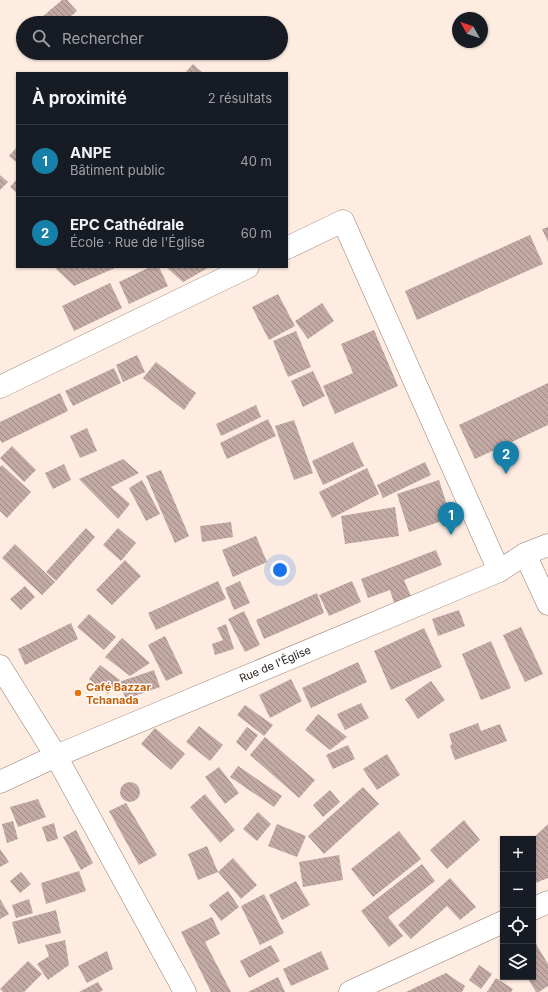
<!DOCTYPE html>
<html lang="fr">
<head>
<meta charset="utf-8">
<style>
  body { margin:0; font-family:Inter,sans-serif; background:#20242c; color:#f1f3f6 }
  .controls { position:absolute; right:12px; bottom:12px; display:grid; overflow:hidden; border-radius:0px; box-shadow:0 1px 3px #0004 }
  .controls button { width:36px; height:36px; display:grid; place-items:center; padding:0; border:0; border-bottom:1px solid #363941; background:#171b24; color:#f1f3f6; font:20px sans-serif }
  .compass { position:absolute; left:452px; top:12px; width:36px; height:36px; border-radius:50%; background:#171b24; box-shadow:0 1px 3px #0004; rotate:310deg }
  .you { position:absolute; left:280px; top:570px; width:14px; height:14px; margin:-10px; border:3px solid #fff; border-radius:50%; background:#1a73e8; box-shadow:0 0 0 6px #1a73e833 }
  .badge { display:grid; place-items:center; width:26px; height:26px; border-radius:50%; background:#1680a9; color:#fff; font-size:13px; font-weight:700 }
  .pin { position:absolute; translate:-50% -33px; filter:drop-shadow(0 1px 2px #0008) }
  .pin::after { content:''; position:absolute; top:21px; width:14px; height:12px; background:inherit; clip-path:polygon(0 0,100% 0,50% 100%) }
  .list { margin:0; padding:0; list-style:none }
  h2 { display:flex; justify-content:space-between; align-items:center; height:52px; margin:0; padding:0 16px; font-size:17px }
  h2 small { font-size:13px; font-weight:400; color:#9ea1a6 }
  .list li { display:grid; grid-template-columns:26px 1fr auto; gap:12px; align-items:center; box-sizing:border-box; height:72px; padding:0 16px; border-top:1px solid #363941 }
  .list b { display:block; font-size:15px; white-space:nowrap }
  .list p { margin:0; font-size:13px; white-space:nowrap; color:#9ea1a6 }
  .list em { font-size:13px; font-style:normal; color:#9ea1a6 }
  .icon { flex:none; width:22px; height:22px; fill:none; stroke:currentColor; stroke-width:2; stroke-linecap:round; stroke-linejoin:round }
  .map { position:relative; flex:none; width:548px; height:992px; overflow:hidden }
  .search { position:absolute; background:#171b24; box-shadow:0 1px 3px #0004; left:16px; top:16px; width:272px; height:44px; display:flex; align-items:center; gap:10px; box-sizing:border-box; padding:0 14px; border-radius:22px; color:#9ea1a6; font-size:15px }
  .panel { position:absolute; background:#171b24; box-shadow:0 1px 3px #0004; left:16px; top:72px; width:272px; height:196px; border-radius:0px }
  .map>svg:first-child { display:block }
</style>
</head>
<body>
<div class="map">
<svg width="548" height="992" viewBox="0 0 548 992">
  <defs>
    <pattern id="building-back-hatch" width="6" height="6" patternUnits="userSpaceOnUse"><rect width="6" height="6" fill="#c3a9a3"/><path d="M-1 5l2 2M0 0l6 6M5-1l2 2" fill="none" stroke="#9e8984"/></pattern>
  </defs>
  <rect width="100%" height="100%" fill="#feece1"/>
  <g fill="url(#building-back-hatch)">
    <path d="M62,0H67L77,11L63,23H35Z"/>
    <path d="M193,64L203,73H185Z"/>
    <path d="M17,147V163L9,156Z"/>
    <path d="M0,175L8,182L0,190Z"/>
    <path d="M17,179V193L10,187Z"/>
    <path d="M548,227V242L542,229Z"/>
    <path d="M530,235L543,264L417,320L405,291Z"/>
    <path d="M54,267H113L115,268L74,286Z"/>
    <path d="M150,267H159L168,286L129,304L119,282Z"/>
    <path d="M166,267H207L208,268L183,282Z"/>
    <path d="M110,283L122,308L74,331L62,306Z"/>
    <path d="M278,294L295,326L269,340L252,307Z"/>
    <path d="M322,303L334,321L308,339L295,321Z"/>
    <path d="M374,330L398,386L335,414L323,386L353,373L341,344Z"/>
    <path d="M296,331L311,367L288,377L273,341Z"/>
    <path d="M137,355L145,372L123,382L116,365Z"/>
    <path d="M156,362L196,393L184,410L143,378Z"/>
    <path d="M114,368L121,383L73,406L65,391Z"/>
    <path d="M313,371L325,396L303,407L291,381Z"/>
    <path d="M548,383V425L475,459L459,425Z"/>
    <path d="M60,393L68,411L2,443L0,440V422Z"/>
    <path d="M256,405L261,417L221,436L216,424Z"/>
    <path d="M268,419L276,436L227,459L220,443Z"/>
    <path d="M294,420L313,473L294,480L275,426Z"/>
    <path d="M87,428L97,451L80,458L70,436Z"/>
    <path d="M353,442L364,466L323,485L312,461Z"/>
    <path d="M12,446L36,470L24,482L0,458Z"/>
    <path d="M123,459L139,473L111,487L130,504L118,519L79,479Z"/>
    <path d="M425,462L431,475L383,498L377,485Z"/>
    <path d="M64,464L71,480L53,489L45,473Z"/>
    <path d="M2,465L31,492L7,518L0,511V467Z"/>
    <path d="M367,468L379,494L332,518L319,492Z"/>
    <path d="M161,470L189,536L175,543L146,476Z"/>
    <path d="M142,480L160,514L146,521L129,488Z"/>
    <path d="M439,480L451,518L409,532L397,494Z"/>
    <path d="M395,507L399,536L345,544L341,516Z"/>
    <path d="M231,522L233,537L202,542L200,526Z"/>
    <path d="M86,528L95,537L56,581L46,572Z"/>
    <path d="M118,528L136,543L121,561L103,545Z"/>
    <path d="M256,536L267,562L233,577L222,550Z"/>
    <path d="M15,544L55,582L42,595L2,558Z"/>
    <path d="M436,550L442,565L404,580L411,596L394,603L390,590L368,598L361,579Z"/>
    <path d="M125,560L141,576L112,605L96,590Z"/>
    <path d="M218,581L226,599L156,630L148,613Z"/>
    <path d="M240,581L250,603L234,610L225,588Z"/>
    <path d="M352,581L361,602L329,616L319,595Z"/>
    <path d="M25,586L35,597L21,610L10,599Z"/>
    <path d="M317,593L324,613L264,639L256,620Z"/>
    <path d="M459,610L465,626L438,636L432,619Z"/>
    <path d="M244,611L260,645L245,652L228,619Z"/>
    <path d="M89,614L116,637L104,650L77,627Z"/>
    <path d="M71,623L78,639L25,665L18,649Z"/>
    <path d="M226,624L234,649L215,655L212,644L223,640L217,628Z"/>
    <path d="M521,627L543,674L525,682L503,635Z"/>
    <path d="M424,628L442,667L391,690L374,651Z"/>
    <path d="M165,636L183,673L166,681L148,645Z"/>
    <path d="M122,638L150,663L130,676L105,657Z"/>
    <path d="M491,641L511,688L481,700L462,654Z"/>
    <path d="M358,662L367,682L311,708L302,688Z"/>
    <path d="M100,665L120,680L108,694L89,679Z"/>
    <path d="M154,670L160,687L126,699L119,682Z"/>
    <path d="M291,679L302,701L270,718L259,695Z"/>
    <path d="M431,681L445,700L418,719L405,699Z"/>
    <path d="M361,703L369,718L345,730L337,714Z"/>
    <path d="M245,705L273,725L264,736L237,715Z"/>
    <path d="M318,714L347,737L330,750L305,730Z"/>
    <path d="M478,723L481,731L500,724L507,741L455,760L450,746L452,744L449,734Z"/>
    <path d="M199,726L223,745L210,761L186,742Z"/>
    <path d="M247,727L258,735L246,751L236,742Z"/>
    <path d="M155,728L185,754L171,770L141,744Z"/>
    <path d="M265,737L315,780L299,798L250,755Z"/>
    <path d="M348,745L355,759L333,769L326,755Z"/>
    <path d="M387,754L400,775L377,790L363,769Z"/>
    <path d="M238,766L282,796L274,807L230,777Z"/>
    <path d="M219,767L239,793L225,804L205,777Z"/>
    <circle cx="130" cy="792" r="10"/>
    <path d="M363,787L379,804L324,854L308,836Z"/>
    <path d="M330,790L340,802L323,817L313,805Z"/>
    <path d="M205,794L235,830L220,843L190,807Z"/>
    <path d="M38,799L46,817L18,827L10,807Z"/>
    <path d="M126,803L157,855L139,865L109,811Z"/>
    <path d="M258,812L271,824L257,841L243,829Z"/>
    <path d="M464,820L480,840L447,869L430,850Z"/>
    <path d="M13,821L18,839L7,843L2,824Z"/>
    <path d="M54,823L58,839L47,842L42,827Z"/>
    <path d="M277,824L306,836L297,857L268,846Z"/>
    <path d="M548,824V878L533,884V839H532Z"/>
    <path d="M76,830L93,863L81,870L63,837Z"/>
    <path d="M399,831L421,859L373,897L351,869Z"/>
    <path d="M207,846L218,872L198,880L188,854Z"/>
    <path d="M0,849L9,862L0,867Z"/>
    <path d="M339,855L343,880L303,887L299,862Z"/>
    <path d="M233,858L257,885L241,899L218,872Z"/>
    <path d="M422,864L435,881L388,917L403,936L389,947L361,911Z"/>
    <path d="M79,871L86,891L46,904L41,883Z"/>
    <path d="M21,872L31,884L20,893L10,881Z"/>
    <path d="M450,878L476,907L460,920L447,906L411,939L398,925Z"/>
    <path d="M296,881L310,905L282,920L269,895Z"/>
    <path d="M228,891L239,907L221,921L209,905Z"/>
    <path d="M264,894L284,933L260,945L241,906Z"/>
    <path d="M0,899L9,914L0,919Z"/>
    <path d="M29,899L33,913L16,918L12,905Z"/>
    <path d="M56,910L61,933L18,944L12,922Z"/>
    <path d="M212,917L220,934L205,942L231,992H211L181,932Z"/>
    <path d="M533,939L548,964V986L539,992H536L527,977H533Z"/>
    <path d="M65,940L69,965L48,980L37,964L49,956L45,945Z"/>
    <path d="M271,945L280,961L249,978L240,961Z"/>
    <path d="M107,951L113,969L87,983L78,966Z"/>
    <path d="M321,951L329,969L291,986L283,969Z"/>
    <path d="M28,961L42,974L24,992H3L0,989Z"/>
    <path d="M479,965L492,974L481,989L469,980Z"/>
    <path d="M446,973L465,986L462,992H406Z"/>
    <path d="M278,977L285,992H248Z"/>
    <path d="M496,978L513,989L511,992H487Z"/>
    <path d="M98,982L103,990L100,992H79Z"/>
  </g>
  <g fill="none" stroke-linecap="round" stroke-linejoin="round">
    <g stroke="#927d71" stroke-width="23">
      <g id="minor">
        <path d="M287,248L343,221L499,571"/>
        <path d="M0,387L248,267"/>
        <path d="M525,554L548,604"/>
        <path d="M0,666L56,756L185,992"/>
        <path d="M0,782L56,756L499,571L525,554L548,545"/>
        <path d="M533,909L548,902"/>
        <path d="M350,992L503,922"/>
      </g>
    </g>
    <use href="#minor" stroke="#fff" stroke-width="22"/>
  </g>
  <circle fill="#e8710a" stroke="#fdfdfd" stroke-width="1.5" cx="78" cy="693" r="4"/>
  <g text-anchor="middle" stroke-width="3" stroke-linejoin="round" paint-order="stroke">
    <g font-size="11" fill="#221a15" stroke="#fdfdfd">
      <text transform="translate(275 664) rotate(-23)" y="4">Rue de l'Église</text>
    </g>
    <g font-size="11" font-weight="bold" fill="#c56008" stroke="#fdfdfd" text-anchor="start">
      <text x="86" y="691">Café Bazzar<tspan x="86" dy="13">Tchanada</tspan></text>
    </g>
  </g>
</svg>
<div class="controls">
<button>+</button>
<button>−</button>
<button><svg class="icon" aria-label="locate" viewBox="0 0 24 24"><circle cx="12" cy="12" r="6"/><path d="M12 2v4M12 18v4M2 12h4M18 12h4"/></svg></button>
<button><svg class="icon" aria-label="layers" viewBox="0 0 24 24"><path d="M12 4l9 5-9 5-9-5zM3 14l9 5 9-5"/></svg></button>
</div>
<svg class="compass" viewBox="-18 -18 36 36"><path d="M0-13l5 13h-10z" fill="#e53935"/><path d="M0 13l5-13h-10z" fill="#9ea1a6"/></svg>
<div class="you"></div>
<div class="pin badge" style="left:451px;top:535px">1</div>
<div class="pin badge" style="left:506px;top:474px">2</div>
<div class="search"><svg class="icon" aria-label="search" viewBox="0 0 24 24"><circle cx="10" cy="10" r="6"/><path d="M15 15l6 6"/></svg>Rechercher</div>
<section class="panel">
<h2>À proximité<small>2 résultats</small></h2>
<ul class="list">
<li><span class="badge">1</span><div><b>ANPE</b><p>Bâtiment public</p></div><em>40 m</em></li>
<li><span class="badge">2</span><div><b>EPC Cathédrale</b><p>École · Rue de l'Église</p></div><em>60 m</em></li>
</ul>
</section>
</div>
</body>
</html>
